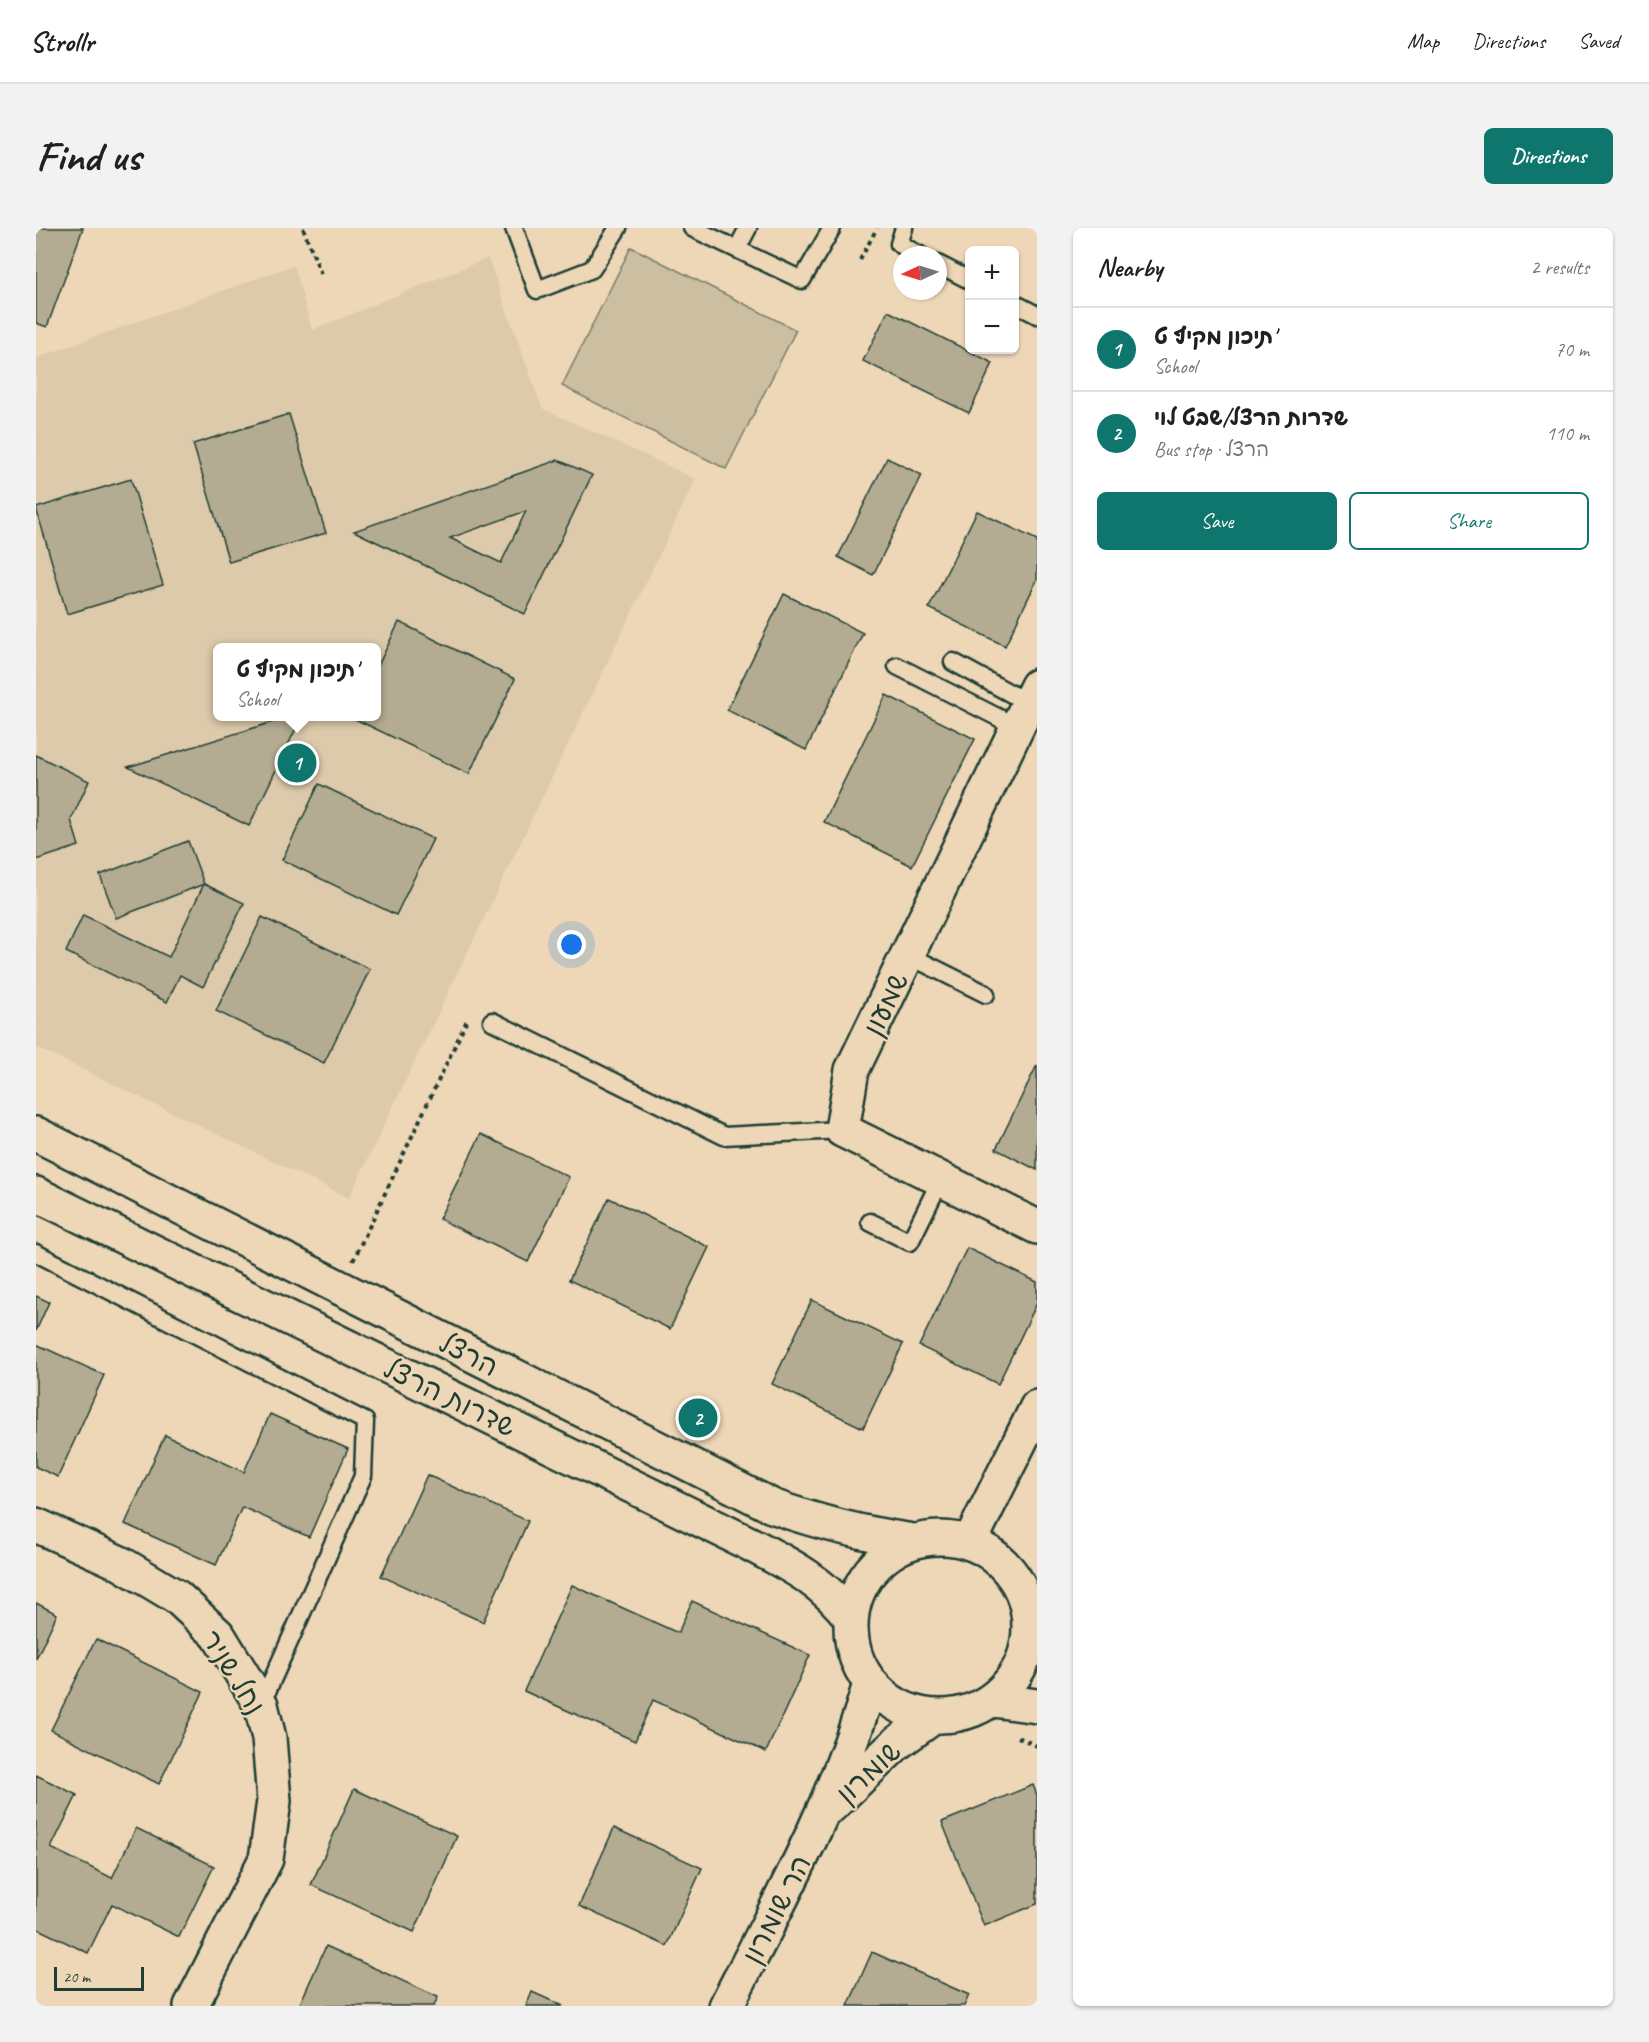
<!DOCTYPE html>
<html lang="en">
<head>
<meta charset="utf-8">
<style>
  body { margin:0; font-family:Caveat,"Playpen Sans Hebrew",sans-serif; background:#f2f2f2; color:#202124 }
  .controls { position:absolute; right:18px; top:18px; display:grid; overflow:hidden; border-radius:9px; box-shadow:0 2px 4px #0004 }
  .controls button { width:54px; height:54px; display:grid; place-items:center; padding:0; border:0; border-bottom:2px solid #e0e0e0; background:#fff; color:#202124; font:30px sans-serif }
  .compass { position:absolute; left:857px; top:18px; width:54px; height:54px; border-radius:50%; background:#fff; box-shadow:0 2px 4px #0004; rotate:266deg }
  .scale { position:absolute; left:18px; bottom:15px; width:90px; box-sizing:border-box; padding-left:6px; border:3px solid #1f3d34; border-top:0; font-size:16px; line-height:21px; white-space:nowrap; color:#1f3d34; -webkit-text-stroke:4px #eed7b6; paint-order:stroke }
  .you { position:absolute; left:536px; top:717px; width:21px; height:21px; margin:-15px; border:4px solid #fff; border-radius:50%; background:#1a73e8; box-shadow:0 0 0 9px #1a73e833 }
  .badge { display:grid; place-items:center; width:39px; height:39px; border-radius:50%; background:#0f766e; color:#fff; font-size:20px; font-weight:700 }
  .pin { position:absolute; translate:-50% -50%; border:3px solid #fff; box-shadow:0 2px 6px #0006 }
  .popup { position:absolute; left:177px; top:415px; width:168px; height:78px; box-sizing:border-box; display:grid; place-content:center; border-radius:9px; background:#fff; filter:drop-shadow(0 2px 4px #0005); font-size:20px; white-space:nowrap; color:#757577 }
  .popup b { font-size:22px; color:#202124 }
  .popup::after { content:''; position:absolute; left:50%; top:100%; margin-left:-12px; border:12px solid transparent; border-top-color:#fff }
  .list { margin:0; padding:0; list-style:none }
  h2 { display:flex; justify-content:space-between; align-items:center; height:78px; margin:0; padding:0 24px; font-size:26px }
  h2 small { font-size:20px; font-weight:400; color:#757577 }
  .list li { display:grid; grid-template-columns:39px 1fr auto; gap:18px; align-items:center; box-sizing:border-box; height:84px; padding:0 24px; border-top:2px solid #e0e0e0 }
  .list b { display:block; font-size:22px; white-space:nowrap }
  .list p { margin:0; font-size:20px; white-space:nowrap; color:#757577 }
  .list em { font-size:20px; font-style:normal; color:#757577 }
  .actions { display:flex; gap:12px; padding:18px 24px }
  .actions a { flex:1; padding:14px 0; border:2px solid #0f766e; border-radius:9px; text-align:center; font-size:21px; color:#0f766e }
  .actions .main { background:#0f766e; color:#fff }
  .map { position:relative; flex:none; width:1001px; height:1778px; overflow:hidden; border-radius:9px }
  header { display:flex; align-items:center; gap:36px; box-sizing:border-box; height:84px; padding:0 30px; background:#fff; border-bottom:2px solid #e0e0e0 }
  header strong { font-size:28px }
  nav { display:flex; gap:33px; margin-inline-start:auto; font-size:21px }
  .intro { display:flex; align-items:center; justify-content:space-between; box-sizing:border-box; height:144px; padding:0 36px }
  h1 { margin:0; font-size:42px }
  .button { padding:15px 27px; border-radius:9px; background:#0f766e; color:#fff; font-size:21px; font-weight:700 }
  main { display:flex; gap:36px; padding:0 36px }
  aside { flex:1; background:#fff; border-radius:9px; box-shadow:0 2px 4px #0004 }
  .map>svg:first-child { display:block }
</style>
</head>
<body>
<header>
<strong>Strollr</strong>
<nav><a>Map</a><a>Directions</a><a>Saved</a></nav>
</header>
<div class="intro"><h1>Find us</h1><a class="button">Directions</a></div>
<main>
<div class="map">
<svg width="1001" height="1778" viewBox="0 0 1001 1778">
  <rect width="100%" height="100%" fill="#eed7b6"/>
  <filter id="ink" filterUnits="userSpaceOnUse"><feTurbulence type="fractalNoise" baseFrequency=".0167" numOctaves="2"/><feDisplacementMap in="SourceGraphic" scale="12" xChannelSelector="R" yChannelSelector="G"/><feConvolveMatrix kernelMatrix="1 2 1 2 8 2 1 2 1" color-interpolation-filters="sRGB"/></filter>
  <g filter="url(#ink)">
    <path fill="#ddcaab" fill-rule="evenodd" d="M452,30L506,180L660,251L313,970L0,819V130L258,37L276,102ZM182,420H340V488H182Z"/>
    <path fill="#ccbea1" stroke="#767e6a" stroke-width="1.5" d="M595,19L760,102L690,241L526,158Z"/>
    <g fill="#b4ac92" stroke="#1f3d34" stroke-width="1.5" fill-rule="evenodd">
      <path d="M0,0H47L11,99L0,95Z"/>
      <path d="M852,83L957,135L933,185L827,133Z"/>
      <path d="M253,186L290,305L193,334L157,216Z"/>
      <path d="M851,230L886,247L837,347L802,329Z"/>
      <path d="M522,232L556,247L489,386L318,303ZM490,283L465,335L414,310Z"/>
      <path d="M95,251L127,357L31,386L0,280Z"/>
      <path d="M941,283L1001,312V352L969,418L893,380Z"/>
      <path d="M748,366L827,405L770,522L691,482Z"/>
      <path d="M363,394L479,451L433,546L317,490L340,488V442Z"/>
      <path d="M850,467L939,511L876,638L788,594Z"/>
      <path d="M256,488H266L213,598L92,539Z"/>
      <path d="M0,527L53,553L35,592L43,618L0,632Z"/>
      <path d="M283,556L397,611L360,687L246,632Z"/>
      <path d="M152,613L168,656L80,690L64,647Z"/>
      <path d="M168,656L208,675L167,759L144,747L131,774L30,724L47,687L133,729Z"/>
      <path d="M226,689L334,741L288,835L180,783Z"/>
      <path d="M1001,837V942L960,921Z"/>
      <path d="M445,906L533,949L492,1034L403,991Z"/>
      <path d="M573,970L673,1019L634,1101L533,1052Z"/>
      <path d="M931,1020L1001,1054V1075L962,1156L883,1118Z"/>
      <path d="M0,1068L13,1074L0,1103Z"/>
      <path d="M776,1072L867,1116L827,1200L736,1156Z"/>
      <path d="M0,1116L68,1147L22,1249L0,1239Z"/>
      <path d="M234,1186L312,1221L273,1309L206,1279L180,1337L89,1296L129,1207L208,1244Z"/>
      <path d="M391,1247L492,1293L447,1394L345,1348Z"/>
      <path d="M536,1357L642,1405L656,1373L774,1427L730,1524L617,1472L599,1513L488,1463Z"/>
      <path d="M0,1375L21,1386L0,1431Z"/>
      <path d="M60,1411L167,1464L123,1556L15,1502Z"/>
      <path d="M0,1547L41,1567L15,1620L76,1650L100,1600L178,1638L143,1709L76,1676L52,1725L0,1700Z"/>
      <path d="M997,1557L1001,1567V1676L948,1698L906,1594Z"/>
      <path d="M318,1561L421,1608L378,1704L275,1657Z"/>
      <path d="M578,1600L666,1640L631,1718L543,1678Z"/>
      <path d="M290,1718L402,1769L398,1778H263Z"/>
      <path d="M836,1724L933,1767L928,1778H812Z"/>
      <path d="M496,1764L527,1778H490Z"/>
    </g>
    <g fill="none" stroke-linecap="round" stroke-linejoin="round">
      <g stroke="#1f3d34" stroke-width="21">
        <g id="service">
          <path d="M478,0L501,62L556,41L582,0"/>
          <path d="M656,0L766,52L796,0"/>
          <path d="M868,0L863,16L884,27"/>
          <path d="M701,21L712,0"/>
          <path d="M902,36L933,52"/>
          <path d="M978,75L1001,87"/>
          <path d="M917,434L992,475"/>
          <path d="M861,438L979,498"/>
          <path d="M874,725L882,732L950,766"/>
          <path d="M456,793L688,908L806,902"/>
          <path d="M834,994L874,1014L905,951"/>
          <path d="M0,1025L329,1193L327,1248L225,1477"/>
        </g>
      </g>
      <g stroke="#1f3d34" stroke-width="38">
        <g id="minor">
          <path d="M1001,458L816,842L806,902L1001,999"/>
          <path d="M0,1297L84,1335L141,1369L182,1407L225,1477L233,1510L238,1573L230,1631L155,1778"/>
        </g>
      </g>
      <g stroke="#1f3d34" stroke-width="38">
        <g id="tertiary">
          <path d="M934,1314L1001,1179"/>
          <path d="M795,1578L861,1515L897,1489"/>
          <path d="M690,1778C744,1673 801,1570 834,1456"/>
        </g>
      </g>
      <g stroke="#1f3d34" stroke-width="38">
        <g id="secondary">
          <path d="M0,906L736,1278C783,1295 829,1306 878,1313"/>
          <path d="M0,966L714,1316C754,1337 787,1353 815,1390"/>
          <circle cx="904" cy="1399" r="89"/>
          <path d="M957,1472L1001,1478"/>
        </g>
      </g>
      <g stroke="#1f3d34" stroke-width="4" stroke-dasharray="4.5 4.5" stroke-linecap="butt">
        <path d="M267,0L285,46"/>
        <path d="M824,32L841,0"/>
        <path d="M317,1033L432,790"/>
        <path d="M982,1509L1001,1518"/>
      </g>
      <use href="#service" stroke="#eed7b6" stroke-width="16"/>
      <use href="#minor" stroke="#eed7b6" stroke-width="33"/>
      <use href="#tertiary" stroke="#eed7b6" stroke-width="33"/>
      <use href="#secondary" stroke="#eed7b6" stroke-width="33"/>
    </g>
  </g>
  <g text-anchor="middle" stroke-width="4.5" stroke-linejoin="round" paint-order="stroke">
    <g font-size="28" fill="#1f3d34" stroke="#eed7b6">
      <text transform="translate(849 776) rotate(-64)" y="10">שמעון</text>
      <text transform="translate(433 1126) rotate(27)" y="10">הרצל</text>
      <text transform="translate(414 1169) rotate(26)" y="10">שדרות הרצל</text>
      <text transform="translate(198 1444) rotate(58)" y="10">נחל שניר</text>
      <text transform="translate(832 1544) rotate(-43)" y="10">שומרון</text>
      <text transform="translate(740 1681) rotate(-63)" y="10">הר שומרון</text>
    </g>
  </g>
</svg>
<div class="controls">
<button>+</button>
<button>−</button>
</div>
<svg class="compass" viewBox="-18 -18 36 36"><path d="M0-13l5 13h-10z" fill="#e53935"/><path d="M0 13l5-13h-10z" fill="#757577"/></svg>
<div class="scale">20 m</div>
<div class="you"></div>
<div class="pin badge" style="left:261px;top:535px">1</div>
<div class="popup"><b>תיכון מקיף ט'</b>School</div>
<div class="pin badge" style="left:662px;top:1190px">2</div>
</div>
<aside>
<h2>Nearby<small>2 results</small></h2>
<ul class="list">
<li><span class="badge">1</span><div><b>תיכון מקיף ט'</b><p>School</p></div><em>70 m</em></li>
<li><span class="badge">2</span><div><b>שדרות הרצל/שבט לוי</b><p>Bus stop · הרצל</p></div><em>110 m</em></li>
</ul>
<div class="actions"><a class="main">Save</a><a>Share</a></div>
</aside>
</main>
</body>
</html>
